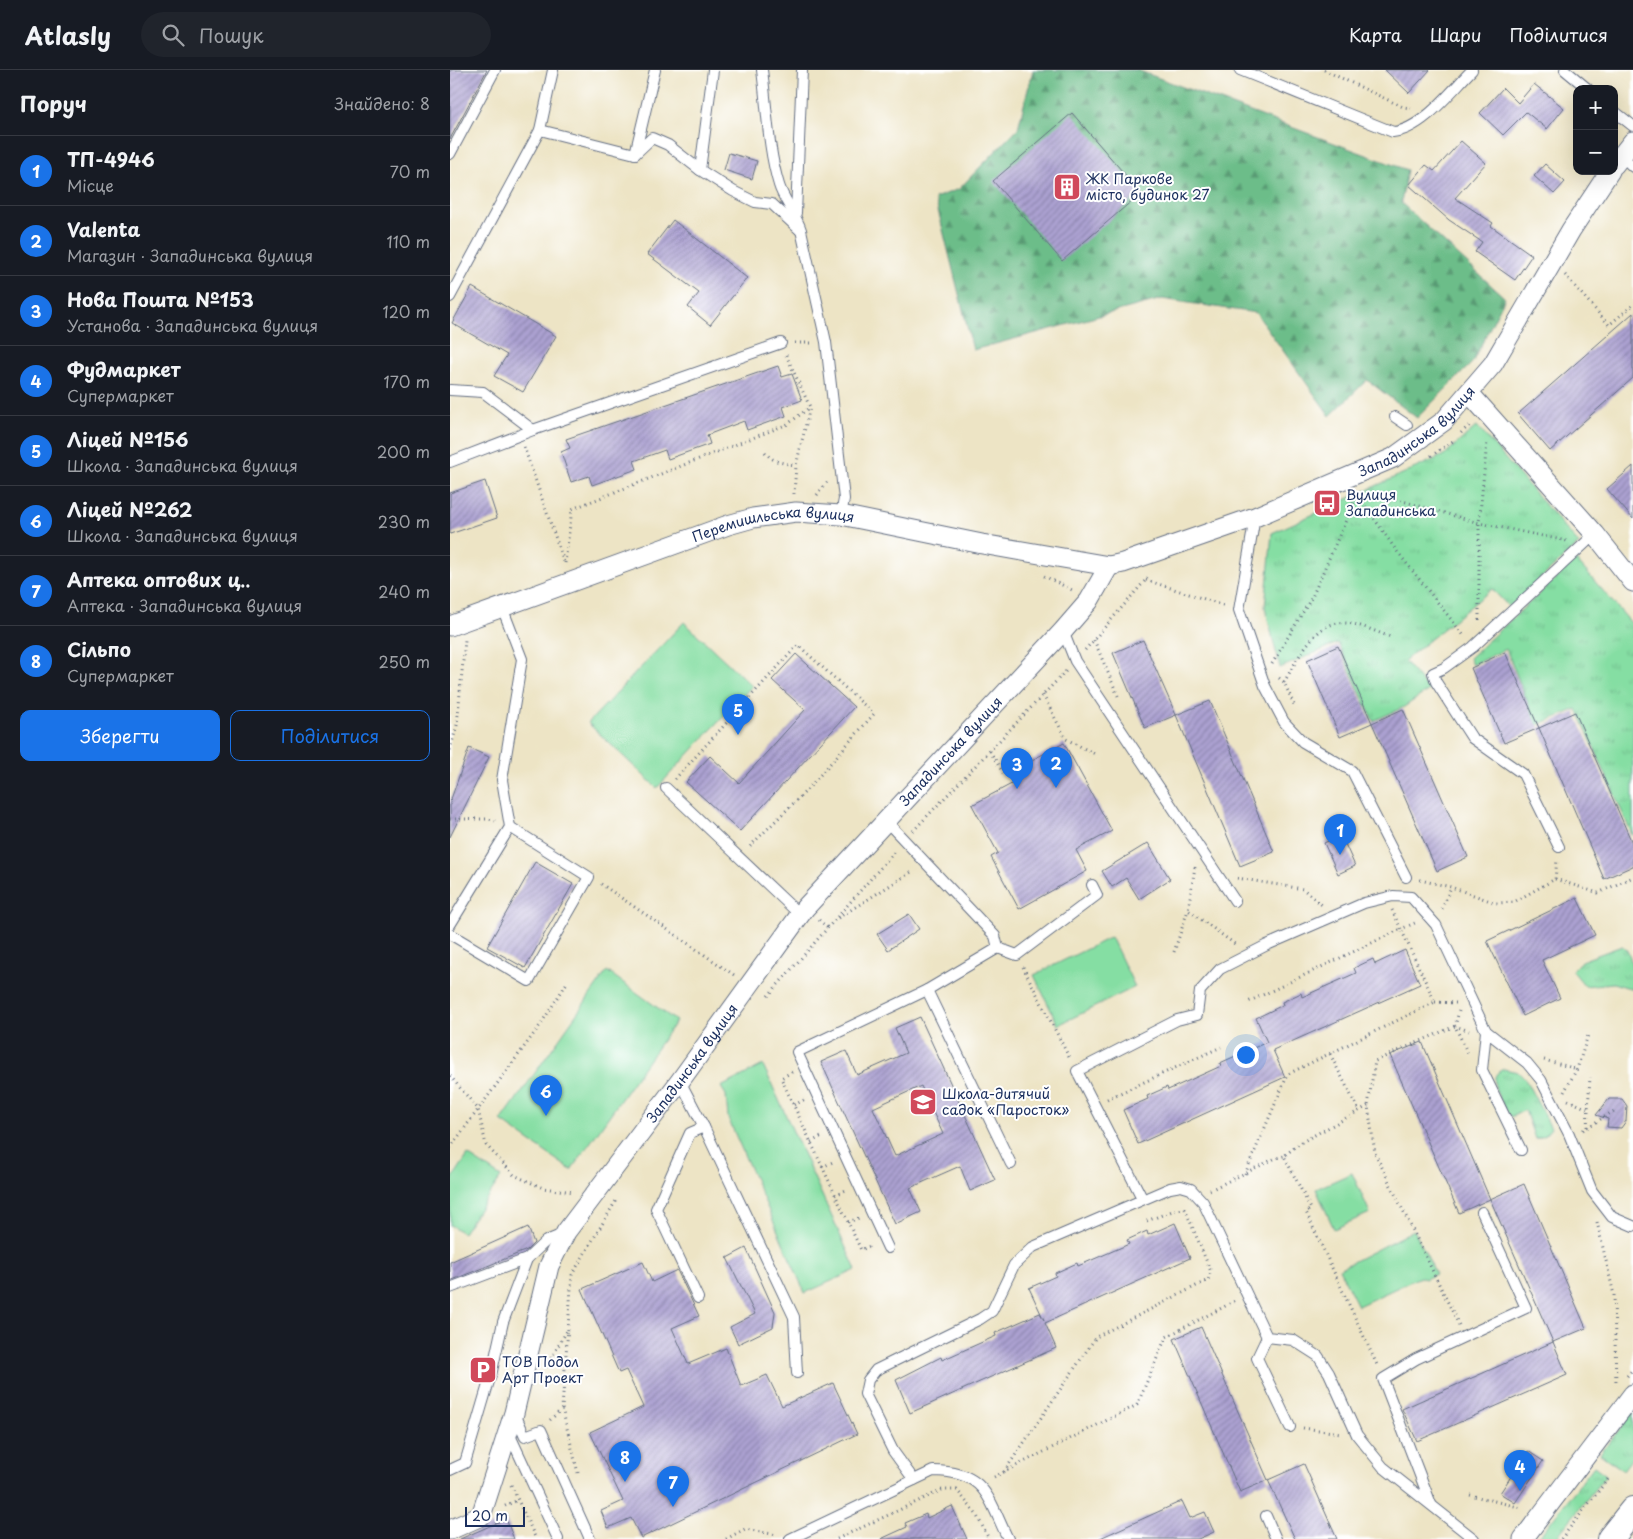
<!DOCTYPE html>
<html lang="uk">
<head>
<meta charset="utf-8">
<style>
  body { margin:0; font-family:"Playpen Sans",sans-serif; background:#20242c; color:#f1f3f6 }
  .controls { position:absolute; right:15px; top:15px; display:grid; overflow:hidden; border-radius:10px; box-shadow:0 5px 20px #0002 }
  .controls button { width:45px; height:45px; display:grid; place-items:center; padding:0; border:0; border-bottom:1px solid #363941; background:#171b24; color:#f1f3f6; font:25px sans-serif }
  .scale { position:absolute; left:15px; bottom:12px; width:60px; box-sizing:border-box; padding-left:5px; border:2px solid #1b2f5e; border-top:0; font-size:14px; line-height:18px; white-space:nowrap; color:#1b2f5e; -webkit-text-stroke:4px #fff; paint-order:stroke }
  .you { position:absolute; left:795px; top:984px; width:18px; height:18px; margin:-12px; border:4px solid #fff; border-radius:50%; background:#1a73e8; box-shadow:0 0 0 8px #1a73e833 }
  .badge { display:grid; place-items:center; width:32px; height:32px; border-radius:50%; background:#1a73e8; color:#fff; font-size:16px; font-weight:700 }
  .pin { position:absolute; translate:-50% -41px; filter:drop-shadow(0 1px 2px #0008) }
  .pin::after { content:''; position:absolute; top:26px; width:18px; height:15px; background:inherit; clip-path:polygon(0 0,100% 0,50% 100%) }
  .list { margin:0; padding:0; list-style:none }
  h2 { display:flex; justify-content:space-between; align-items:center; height:65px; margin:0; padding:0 20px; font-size:21px }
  h2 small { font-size:16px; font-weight:400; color:#9ea1a6 }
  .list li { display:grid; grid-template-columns:32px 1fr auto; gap:15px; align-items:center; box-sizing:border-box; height:70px; padding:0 20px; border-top:1px solid #363941 }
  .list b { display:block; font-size:19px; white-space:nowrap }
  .list p { margin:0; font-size:16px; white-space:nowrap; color:#9ea1a6 }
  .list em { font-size:16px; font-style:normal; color:#9ea1a6 }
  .actions { display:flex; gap:10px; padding:15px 20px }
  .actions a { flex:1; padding:11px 0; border:1px solid #1a73e8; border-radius:10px; text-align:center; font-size:18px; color:#1a73e8 }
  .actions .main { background:#1a73e8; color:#fff }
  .icon { flex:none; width:28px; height:28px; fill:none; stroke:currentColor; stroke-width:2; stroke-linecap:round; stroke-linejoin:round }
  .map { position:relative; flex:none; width:1183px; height:1469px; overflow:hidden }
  header { display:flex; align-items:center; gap:30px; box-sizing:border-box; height:70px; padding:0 25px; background:#171b24; border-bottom:1px solid #363941 }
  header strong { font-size:24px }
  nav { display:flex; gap:28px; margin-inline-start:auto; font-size:18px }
  .search { width:350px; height:45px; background:#20242c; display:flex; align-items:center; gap:12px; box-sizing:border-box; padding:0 18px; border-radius:28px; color:#9ea1a6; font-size:19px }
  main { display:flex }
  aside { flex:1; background:#171b24 }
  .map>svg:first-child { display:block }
</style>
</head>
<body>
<header>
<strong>Atlasly</strong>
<div class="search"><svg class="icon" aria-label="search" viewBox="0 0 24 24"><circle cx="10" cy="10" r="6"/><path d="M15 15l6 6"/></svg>Пошук</div>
<nav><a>Карта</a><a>Шари</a><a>Поділитися</a></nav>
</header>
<main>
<aside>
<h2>Поруч<small>Знайдено: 8</small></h2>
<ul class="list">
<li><span class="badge">1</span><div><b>ТП-4946</b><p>Місце</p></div><em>70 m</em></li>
<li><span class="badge">2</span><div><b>Valenta</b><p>Магазин · Западинська вулиця</p></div><em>110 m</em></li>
<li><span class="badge">3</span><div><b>Нова Пошта №153</b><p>Установа · Западинська вулиця</p></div><em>120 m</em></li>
<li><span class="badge">4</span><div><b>Фудмаркет</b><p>Супермаркет</p></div><em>170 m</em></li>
<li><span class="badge">5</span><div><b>Ліцей №156</b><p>Школа · Западинська вулиця</p></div><em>200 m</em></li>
<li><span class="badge">6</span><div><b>Ліцей №262</b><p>Школа · Западинська вулиця</p></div><em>230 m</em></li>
<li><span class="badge">7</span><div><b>Аптека оптових ц‥</b><p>Аптека · Западинська вулиця</p></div><em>240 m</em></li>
<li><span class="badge">8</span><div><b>Сільпо</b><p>Супермаркет</p></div><em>250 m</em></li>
</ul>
<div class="actions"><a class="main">Зберегти</a><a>Поділитися</a></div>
</aside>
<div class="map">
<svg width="1183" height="1469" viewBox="0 0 1183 1469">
  <defs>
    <pattern id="grass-tufts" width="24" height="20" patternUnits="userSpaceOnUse" patternTransform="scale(1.25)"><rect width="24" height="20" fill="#85dea3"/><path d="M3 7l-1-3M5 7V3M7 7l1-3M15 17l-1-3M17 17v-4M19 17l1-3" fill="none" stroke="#72bf8f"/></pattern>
    <pattern id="forest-firs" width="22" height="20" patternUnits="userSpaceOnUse" patternTransform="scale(1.25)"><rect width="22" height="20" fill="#6cbd89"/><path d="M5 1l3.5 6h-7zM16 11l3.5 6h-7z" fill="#589a73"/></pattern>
    <pattern id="building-hatch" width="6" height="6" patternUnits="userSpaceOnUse" patternTransform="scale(1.25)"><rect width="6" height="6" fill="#aca1d1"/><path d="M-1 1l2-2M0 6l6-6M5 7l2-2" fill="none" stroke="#8b84ad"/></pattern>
  </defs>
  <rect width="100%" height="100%" fill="#fff"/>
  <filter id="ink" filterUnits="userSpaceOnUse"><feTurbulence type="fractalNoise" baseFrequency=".02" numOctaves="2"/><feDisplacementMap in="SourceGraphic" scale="10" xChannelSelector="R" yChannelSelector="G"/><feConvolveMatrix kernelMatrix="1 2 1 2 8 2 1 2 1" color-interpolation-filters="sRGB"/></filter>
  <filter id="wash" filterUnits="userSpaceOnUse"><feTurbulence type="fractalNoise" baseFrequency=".0096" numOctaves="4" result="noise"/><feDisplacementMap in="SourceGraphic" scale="20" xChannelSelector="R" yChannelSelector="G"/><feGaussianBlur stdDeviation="1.12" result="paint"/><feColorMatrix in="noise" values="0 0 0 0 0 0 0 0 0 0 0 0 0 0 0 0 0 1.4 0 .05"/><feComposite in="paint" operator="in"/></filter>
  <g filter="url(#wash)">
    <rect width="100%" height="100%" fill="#ede4c5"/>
    <g fill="url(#grass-tufts)" stroke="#508680">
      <path d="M1027,356L1129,474L1059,537L1042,519L954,591L979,620L954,637L923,651L888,573L830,598L815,537L822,463L994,385Z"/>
      <path d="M1126,490L1183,555V767L1127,639L1087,655L1056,579L1022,595L1019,588Z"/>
      <path d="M1172,876C1183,882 1183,904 1183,919L1163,913L1135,916L1122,900L1131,891Z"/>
      <path d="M1054,999L1068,1002L1075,1009L1101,1058L1094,1066L1085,1069L1075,1040L1061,1047L1058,1044C1052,1033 1033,1006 1054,999Z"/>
      <path d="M1183,1342V1387L1173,1400L1150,1384Z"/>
      <path d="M1144,1396L1156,1405L1105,1469H1087Z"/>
    </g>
    <path fill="url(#forest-firs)" stroke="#447674" d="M583,0H687L957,100L951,133L1055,228L1022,293L967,348L917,310L880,346L806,243L712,229L523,280L485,128L509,119L568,58Z"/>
    <g fill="#85dea3" stroke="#508680">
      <path d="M234,552L302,616L207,718L138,653Z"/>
      <path d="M661,867L685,917L608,955L584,905Z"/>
      <path d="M157,901L226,951L121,1100L51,1051Z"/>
      <path d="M313,995L406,1200L355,1223L278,1048L276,1025L271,1017Z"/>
      <path d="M18,1085L51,1107L13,1163L0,1155V1112Z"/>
      <path d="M902,1103L920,1143L884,1159L866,1119Z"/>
      <path d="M964,1160L986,1204L975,1209L970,1207L908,1236L889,1199Z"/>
    </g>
    <g id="blocks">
      <g fill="url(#building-hatch)" fill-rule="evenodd">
        <path d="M0,0H37L0,69Z"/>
        <path d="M935,0H980L959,23Z"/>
        <path d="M1084,14L1114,38L1097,59L1076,42L1053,65L1030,43L1053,18L1068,33Z"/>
        <path d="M622,43L691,123L612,191L543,111Z"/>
        <path d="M1011,71L1036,93L1005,128L1043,153L1041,156L1082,185L1065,210L1025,182L1032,172L999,150L959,115L976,95L984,101Z"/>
        <path d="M279,83L307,91L302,109L274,100Z"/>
        <path d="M1095,94L1115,112L1104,124L1084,106Z"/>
        <path d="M223,150L297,208L260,255L238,237L249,223L197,184Z"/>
        <path d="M22,217L106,266L73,322L44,306L57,285L2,253Z"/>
        <path d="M1183,243V308L1100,381L1068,344Z"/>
        <path d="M328,296L332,307L342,304L352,330L333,337L336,346L297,360L294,351L257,365L260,374L218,389L215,380L184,391L187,399L142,415L139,406L121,412L111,382L120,378L116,369Z"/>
        <path d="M1183,396V449L1157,419Z"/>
        <path d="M35,411L47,448L0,464V423Z"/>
        <path d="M693,570L726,645L695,658L663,583Z"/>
        <path d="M888,576L922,653L890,667L857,590Z"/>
        <path d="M1055,582L1089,658L1125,642L1183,775V796L1154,809L1089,658L1054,673L1021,598Z"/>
        <path d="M346,584L404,637L290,761L236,712L260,686L289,713L355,640L322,610Z"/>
        <path d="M760,631L824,782L790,796L726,645Z"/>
        <path d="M953,639L1018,787L987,801L922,653Z"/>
        <path d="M614,673L662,761L626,780L637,801L569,839L541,787L548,783L522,735L571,709L565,699Z"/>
        <path d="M19,678L39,687L0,767V732Z"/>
        <path d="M891,765L905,796L888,804L874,773Z"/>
        <path d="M698,773L720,809L689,829L676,808L662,817L652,801Z"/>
        <path d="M85,792L123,814L75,898L37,877Z"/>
        <path d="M1127,828L1145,865L1092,890L1110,928L1073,946L1037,871Z"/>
        <path d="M459,844L469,859L438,880L427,864Z"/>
        <path d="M955,880L970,914L823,980L835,1007L688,1074L673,1040L698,1029L697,1026L717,1017L718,1020L771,996L770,993L817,972L806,948L833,935L832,932L851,923L852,927L906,903L904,898L923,889L925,894Z"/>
        <path d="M470,947L545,1110L520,1121L510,1096L460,1118L471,1142L445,1154L371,992L396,981L407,1005L456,983L445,958ZM471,1016L493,1064L445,1086L423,1038Z"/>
        <path d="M972,972L1040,1129L1009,1143L940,985Z"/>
        <path d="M1159,1029H1172L1177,1036L1176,1051L1171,1058L1157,1057L1158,1049L1146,1045Z"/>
        <path d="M1074,1114L1136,1258L1103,1272L1040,1129Z"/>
        <path d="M725,1153L740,1188L595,1253L606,1278L460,1343L446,1310L491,1287L492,1290L546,1266L545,1263L590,1243L594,1250L579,1218L606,1206L605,1203L627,1193L628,1196L679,1174L677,1170L697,1161L698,1165Z"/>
        <path d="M78,1157L84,1173L77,1180L0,1211V1192Z"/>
        <path d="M296,1178L325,1242L323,1257L288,1274L280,1257L305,1244L277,1188Z"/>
        <path d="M193,1192L202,1212L227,1200L249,1246L222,1258L238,1294L276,1278L291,1316L317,1305L332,1336L383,1313L407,1364L191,1468L181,1448L158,1458L151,1441L173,1431L140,1362L193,1337L176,1300L169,1303L132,1219Z"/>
        <path d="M751,1257L818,1410L790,1422L724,1269Z"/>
        <path d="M1103,1272L1117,1305L967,1371L952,1339Z"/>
        <path d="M1078,1381L1093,1391L1065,1433L1050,1423Z"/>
        <path d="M854,1394L887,1469H845L818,1410Z"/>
        <path d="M732,1431L740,1448L755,1442L764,1462L748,1469H648Z"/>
        <path d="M502,1436L517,1469H431L457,1457L455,1453L476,1444L477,1448Z"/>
        <path d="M56,1449L64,1469H10Z"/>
      </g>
    </g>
  </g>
  <g filter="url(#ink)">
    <use href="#blocks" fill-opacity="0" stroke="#646e82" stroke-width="1"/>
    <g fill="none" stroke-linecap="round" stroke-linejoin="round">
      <g stroke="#646e82" stroke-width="12">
        <g id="lane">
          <path d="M205,0L185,84L202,68L218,75L250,100L283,121L305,132L322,134L350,160"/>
          <path d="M312,0C317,38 318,79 329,115C333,129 346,144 351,160L376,272L394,429L391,445"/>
          <path d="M790,0L943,62C972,60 1002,20 1022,0"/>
          <path d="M1115,0L1138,19"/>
          <path d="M1164,41L1183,56"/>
          <path d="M90,60L185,84"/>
          <path d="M0,84L45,0"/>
          <path d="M1171,85L1183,97"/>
          <path d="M250,100L263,0"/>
          <path d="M346,143L352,0"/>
          <path d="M0,227L90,60L103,0"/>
          <path d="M0,320L33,322L83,360"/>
          <path d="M945,347L957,355"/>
          <path d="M0,392L83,360L331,273"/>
          <path d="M805,447L789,540L815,616L834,652L853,672L902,701L956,807"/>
          <path d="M613,561L625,591L785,831"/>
          <path d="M216,718L350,845"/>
          <path d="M437,752L545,866L548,878L567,885L647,825L642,815"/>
          <path d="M1109,777L1073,704L1022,668L986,612L983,603L994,598L1023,577L1145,464"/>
          <path d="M0,855L60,757L52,710L72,589L52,537"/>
          <path d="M0,864L79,911L139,807L60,757"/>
          <path d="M477,920L561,1094"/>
          <path d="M1036,961L1032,1000L1071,1080"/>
          <path d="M230,1011L254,1057L240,1063L206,1139L248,1228"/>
          <path d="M254,1057L344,1247L347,1303"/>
          <path d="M692,1128L627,1001L727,950L747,945L750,921L770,899L817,875L914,833L943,826L961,827L986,855L1036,961L1077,993L1091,1010L1119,1064L1142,1121L1162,1147L1183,1156"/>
          <path d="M438,1178L347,982L477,920L548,878"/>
          <path d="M0,1218L77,1189L96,1171L113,1164"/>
          <path d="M817,1267L807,1288L840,1357"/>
          <path d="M65,1344L75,1366L91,1360L140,1469"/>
          <path d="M59,1363L108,1469"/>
          <path d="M0,1400L15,1393L42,1301L53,1252L77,1189"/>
          <path d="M464,1410L443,1381L415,1324L418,1310L426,1300L530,1249L542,1241L564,1195L583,1177L720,1118L731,1116L741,1119L753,1132L817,1267L843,1270L868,1286L879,1303L907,1365L933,1397L1024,1469"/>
          <path d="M981,1434L933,1309L966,1289L1076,1238L1032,1142"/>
          <path d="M816,1446L826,1469"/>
          <path d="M340,1469L483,1401C536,1401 538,1428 558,1469"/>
        </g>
      </g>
      <g stroke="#646e82" stroke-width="21">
        <g id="street">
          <path d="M1164,95L1183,71"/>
          <path d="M1020,324L1145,464L1183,512"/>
          <path id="s1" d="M0,556L278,455L303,448L346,442L391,445L532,474L659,496L673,493L805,447L943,388L994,351L1043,294L1121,160L1160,101"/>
          <path id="s2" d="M0,1460L31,1446L64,1343L99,1196L116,1162L230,1011L355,838L613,561L639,531L659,496"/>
          <path d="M1073,1469L1183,1324"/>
        </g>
      </g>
      <g stroke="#646e82" stroke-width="28">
        <path id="secondary" d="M1160,1469L1183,1440"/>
      </g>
      <g stroke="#646e82" stroke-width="3" stroke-dasharray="1 4" stroke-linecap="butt">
        <path d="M874,0L953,37L961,38"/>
        <path d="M1115,205L1159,255L1183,235"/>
        <path d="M345,273H361"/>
        <path d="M336,285L360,337L346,396L344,424"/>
        <path d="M1011,363L1021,354"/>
        <path d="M74,377L114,492"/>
        <path d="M315,382C323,393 333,392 346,396"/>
        <path d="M981,386L1003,371"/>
        <path d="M911,423L956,432L1029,453L1117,471"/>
        <path d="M907,424L946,480L1015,567"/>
        <path d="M367,425L377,412"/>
        <path d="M115,493L122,439L338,354L360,337"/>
        <path d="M594,506L624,521"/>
        <path d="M696,510L776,536"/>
        <path d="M1029,550V453L1037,372"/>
        <path d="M644,570L668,626"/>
        <path d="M635,580L700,505"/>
        <path d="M822,594L862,527L908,423"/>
        <path d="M829,608L834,612L845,637"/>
        <path d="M834,612C847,591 865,549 896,553C910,554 926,562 941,567"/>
        <path d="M593,625L616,669L647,685"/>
        <path d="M0,680L7,655L15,570"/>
        <path d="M540,681L553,703"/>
        <path d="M225,709L348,575L424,644L357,720L298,778"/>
        <path d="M0,749H39L45,751"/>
        <path d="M463,761L616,601"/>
        <path d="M745,797L738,840L786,875"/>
        <path d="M787,808L853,819L872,835"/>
        <path d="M1105,809L1148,823L1183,807"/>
        <path d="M970,810L1001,817L1046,833L1064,832L1105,809L1107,790"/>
        <path d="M151,814L284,905"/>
        <path d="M992,839L1001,817"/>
        <path d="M942,840L951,859L965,853"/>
        <path d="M388,848L463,801"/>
        <path d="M369,850L378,858"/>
        <path d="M724,882L738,840"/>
        <path d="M573,897L620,989"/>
        <path d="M318,926L446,780"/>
        <path d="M985,932L1007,933"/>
        <path d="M1009,941L1005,956L1019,961"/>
        <path d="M880,984L909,1041"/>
        <path d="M1094,990L1127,999"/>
        <path d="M342,1002L331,1008L411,1180L422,1175"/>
        <path d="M0,1006L28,1039L36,1075L64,1105L93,1118L124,1122"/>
        <path d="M1114,1022L1127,999L1138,965"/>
        <path d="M657,1029L771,977"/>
        <path d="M1118,1030L1138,1039"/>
        <path d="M344,1035L354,1030"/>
        <path d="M918,1036L850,1073L834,1086L861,1139L856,1142L928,1297"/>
        <path d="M1137,1057L1140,1007"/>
        <path d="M1133,1060L1164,1041"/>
        <path d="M361,1072L371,1067"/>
        <path d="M0,1078L91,954L118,911"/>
        <path d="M372,1097L383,1092"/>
        <path d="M795,1104L838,1004L985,932L951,859L796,933"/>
        <path d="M760,1120L826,1088L834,1086"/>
        <path d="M385,1125L396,1120"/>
        <path d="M398,1152L409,1148"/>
        <path d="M1147,1152L1164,1225L1166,1314"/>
        <path d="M1009,1255L925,1083L918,1036L925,991L1005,956L1018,984"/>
        <path d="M96,1297L118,1259"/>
        <path d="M1177,1306L1183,1299"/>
        <path d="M100,1350L112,1339"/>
        <path d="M853,1358L891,1363"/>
        <path d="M554,1402L646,1267L758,1210L761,1202L735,1139L725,1140L694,1152"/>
        <path d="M128,1403L112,1338L122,1205L167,1129"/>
        <path d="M544,1407L687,1335L716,1267L785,1231"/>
        <path d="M61,1415L86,1469"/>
        <path d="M1020,1425L1072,1438"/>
        <path d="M55,1436L68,1430"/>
        <path d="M276,1469L295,1459L327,1465"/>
        <path d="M387,1469L492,1420H507L526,1444L539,1469"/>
        <path d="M1111,1469L1158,1409"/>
      </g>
      <use href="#lane" stroke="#fff" stroke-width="10"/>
      <use href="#street" stroke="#fff" stroke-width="19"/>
      <use href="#secondary" stroke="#fff" stroke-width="26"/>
    </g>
  </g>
  <defs>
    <g id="building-square" transform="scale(1.4375)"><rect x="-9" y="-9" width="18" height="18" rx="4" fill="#d1495b" stroke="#fff"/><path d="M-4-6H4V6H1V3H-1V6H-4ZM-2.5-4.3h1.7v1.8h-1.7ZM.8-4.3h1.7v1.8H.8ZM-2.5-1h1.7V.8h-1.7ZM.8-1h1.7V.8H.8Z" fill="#fff"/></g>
    <g id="bus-square" transform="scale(1.4375)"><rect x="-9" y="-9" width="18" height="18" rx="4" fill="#d1495b" stroke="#fff"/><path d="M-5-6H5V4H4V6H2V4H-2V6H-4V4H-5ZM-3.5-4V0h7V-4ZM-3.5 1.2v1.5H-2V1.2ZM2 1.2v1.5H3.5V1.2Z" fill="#fff"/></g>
    <g id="school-square" transform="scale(1.4375)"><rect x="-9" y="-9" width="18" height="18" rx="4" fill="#d1495b" stroke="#fff"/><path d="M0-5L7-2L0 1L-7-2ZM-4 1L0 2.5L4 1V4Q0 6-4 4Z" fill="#fff"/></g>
    <g id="parking-square" transform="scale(1.4375)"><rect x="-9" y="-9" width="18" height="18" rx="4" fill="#d1495b" stroke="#fff"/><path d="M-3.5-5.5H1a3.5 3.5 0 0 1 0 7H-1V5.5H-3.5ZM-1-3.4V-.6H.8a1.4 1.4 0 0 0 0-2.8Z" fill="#fff"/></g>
  </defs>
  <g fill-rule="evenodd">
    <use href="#building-square" x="617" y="117"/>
    <use href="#bus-square" x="877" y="433"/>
    <use href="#school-square" x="473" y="1032"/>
    <use href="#parking-square" x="33" y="1300"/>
  </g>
  <g text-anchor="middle" stroke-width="4" stroke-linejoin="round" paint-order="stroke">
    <g font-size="14" fill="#1b2f5e" stroke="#fff" text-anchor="start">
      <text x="636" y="114">ЖК Паркове<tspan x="636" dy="16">місто, будинок 27</tspan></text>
      <text x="896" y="430">Вулиця<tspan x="896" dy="16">Западинська</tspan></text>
      <text x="492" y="1029">Школа-дитячий<tspan x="492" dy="16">садок «Паросток»</tspan></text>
      <text x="52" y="1297">ТОВ Подол<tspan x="52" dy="16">Арт Проект</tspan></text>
    </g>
    <g font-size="14" fill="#1b2f5e" stroke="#fff">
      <text dy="5" stroke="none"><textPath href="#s1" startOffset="1022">Западинська вулиця</textPath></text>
      <text dy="5" stroke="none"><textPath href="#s1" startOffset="341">Перемишльська вулиця</textPath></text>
      <text dy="5" stroke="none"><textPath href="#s2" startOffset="948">Западинська вулиця</textPath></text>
      <text dy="5" stroke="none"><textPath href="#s2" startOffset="542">Западинська вулиця</textPath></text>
    </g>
  </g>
</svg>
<div class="controls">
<button>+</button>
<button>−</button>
</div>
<div class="scale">20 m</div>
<div class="you"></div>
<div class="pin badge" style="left:890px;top:785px">1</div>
<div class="pin badge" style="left:606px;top:718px">2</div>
<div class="pin badge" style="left:567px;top:719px">3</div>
<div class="pin badge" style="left:1070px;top:1421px">4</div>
<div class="pin badge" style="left:288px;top:665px">5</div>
<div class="pin badge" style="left:96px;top:1046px">6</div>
<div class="pin badge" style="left:223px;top:1437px">7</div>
<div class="pin badge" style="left:175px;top:1412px">8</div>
</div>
</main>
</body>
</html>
